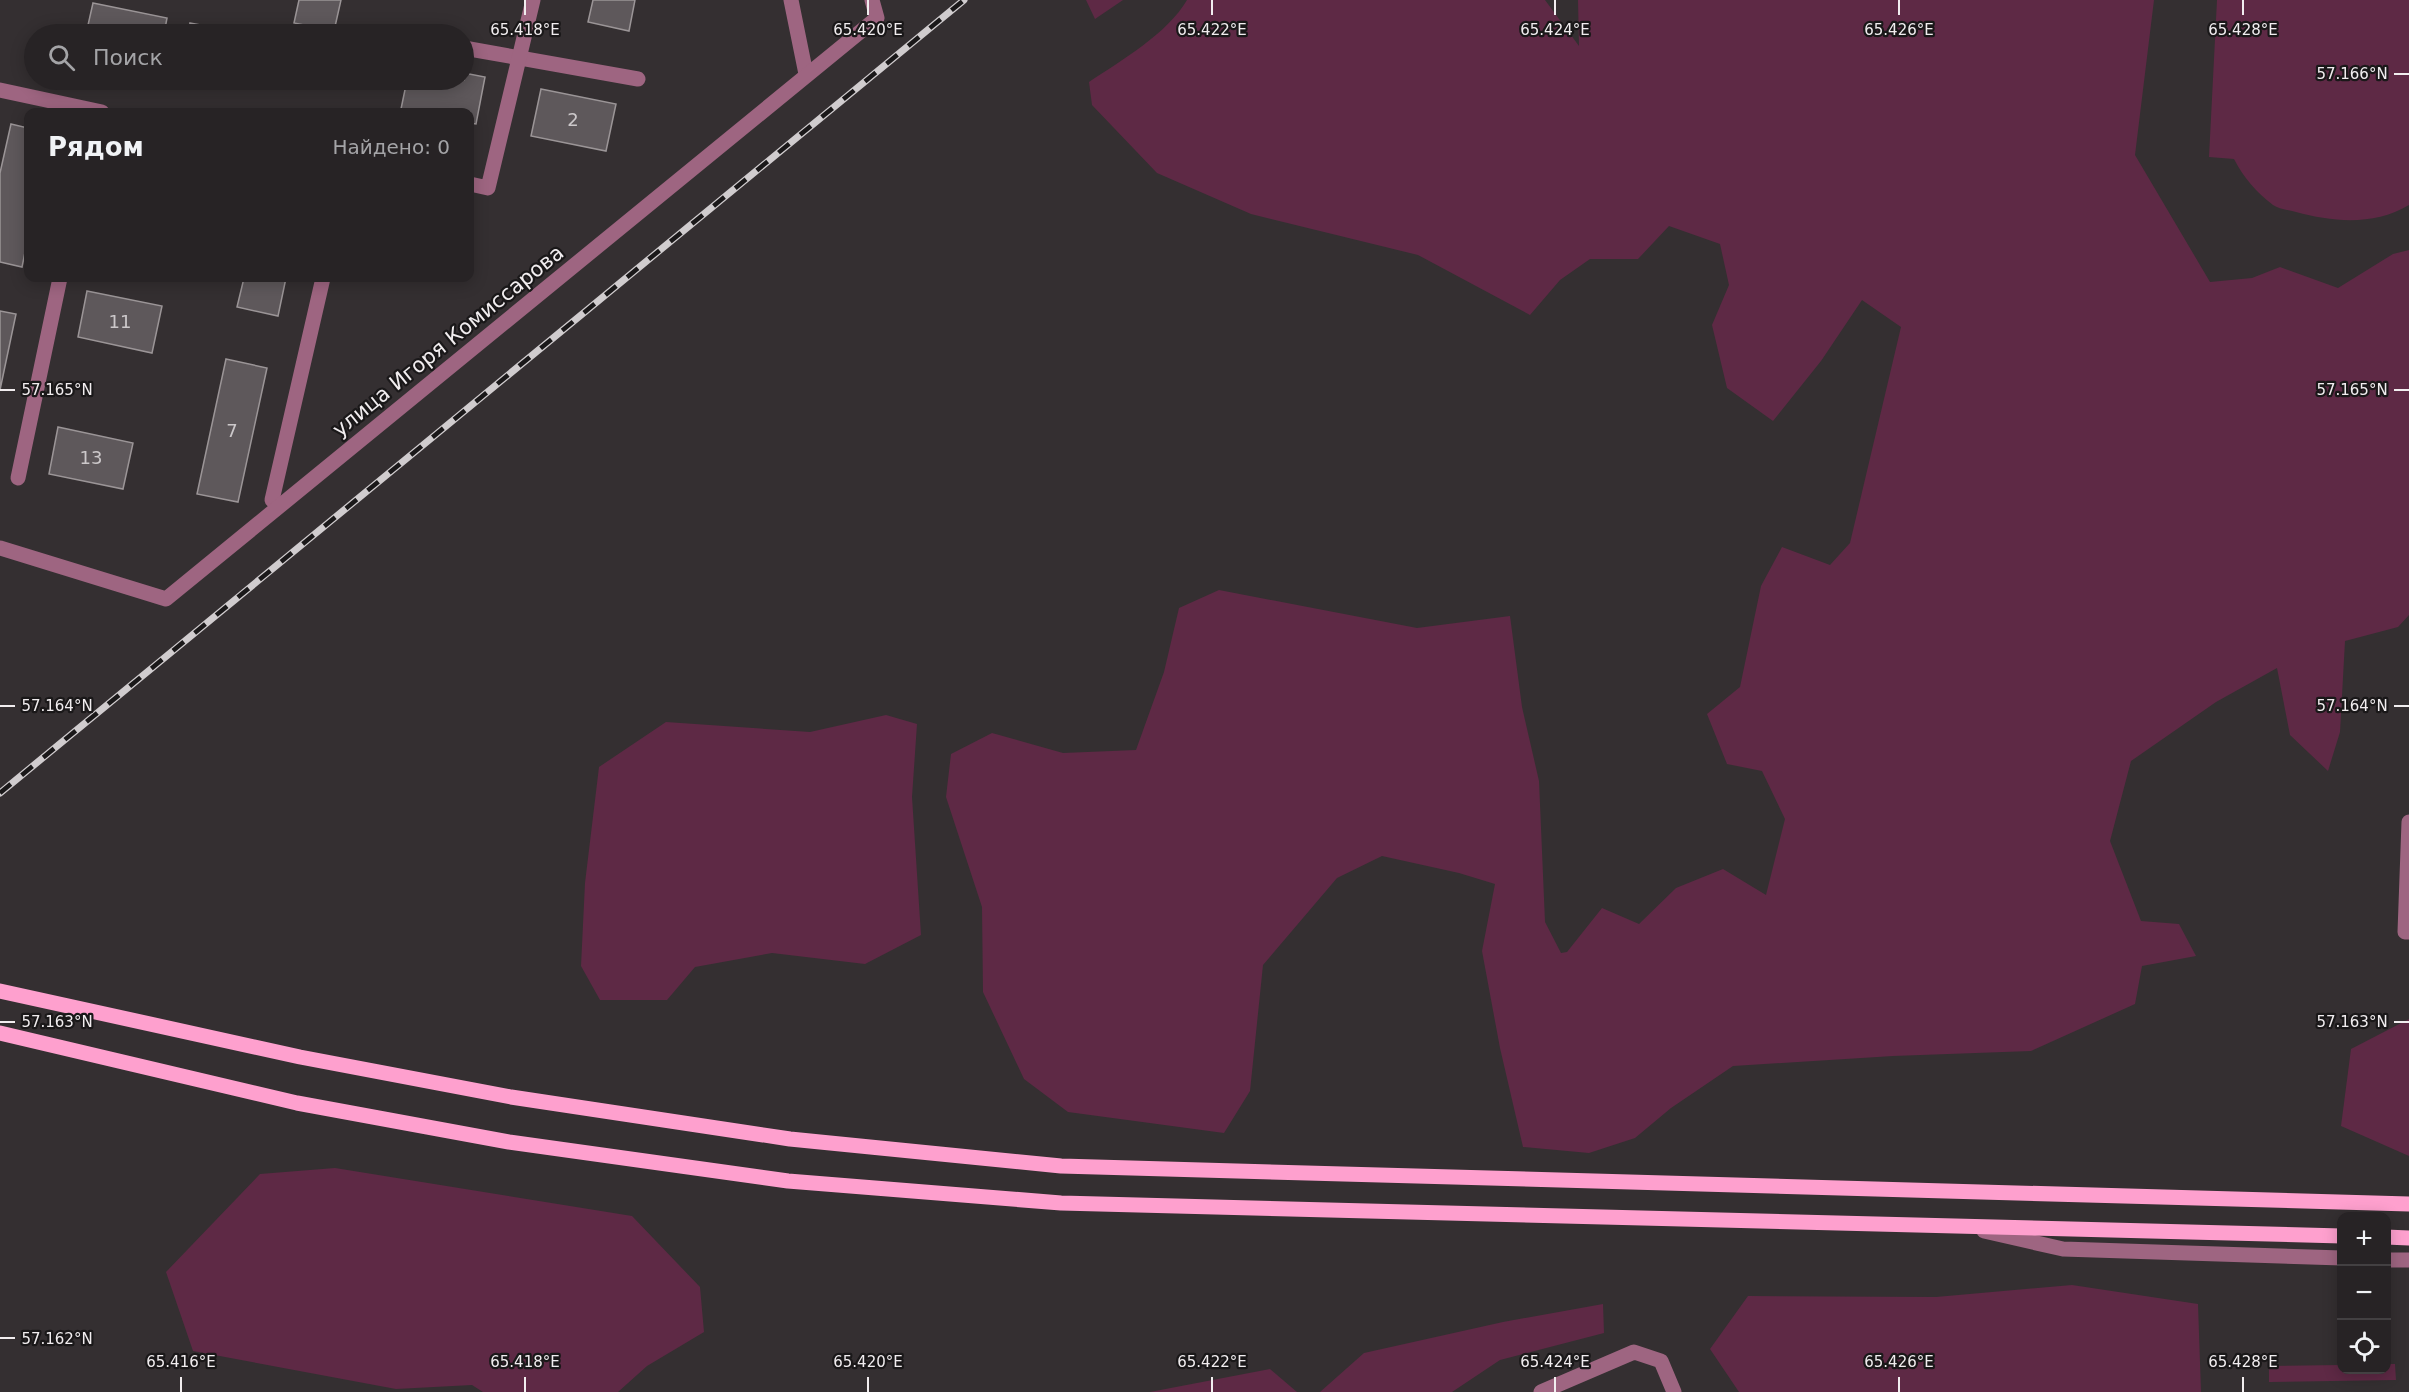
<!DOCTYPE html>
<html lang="ru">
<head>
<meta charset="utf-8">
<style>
  body { margin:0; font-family:"DejaVu Sans",sans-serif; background:#2f2b2d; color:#f1f3f6 }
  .controls { position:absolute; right:18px; bottom:18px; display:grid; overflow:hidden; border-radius:12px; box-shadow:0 3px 15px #0003 }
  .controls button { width:54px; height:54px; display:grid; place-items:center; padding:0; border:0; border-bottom:2px solid #434042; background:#272325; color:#f1f3f6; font:30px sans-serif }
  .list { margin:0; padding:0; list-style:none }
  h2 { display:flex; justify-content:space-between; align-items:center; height:78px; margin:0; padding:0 24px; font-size:26px }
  h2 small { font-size:20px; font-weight:400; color:#a4a4a7 }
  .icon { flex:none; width:33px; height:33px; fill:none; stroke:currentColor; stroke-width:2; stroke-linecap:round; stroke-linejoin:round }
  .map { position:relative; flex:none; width:2409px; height:1392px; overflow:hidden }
  .search { position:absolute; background:#272325; box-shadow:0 3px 15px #0003; left:24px; top:24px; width:450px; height:66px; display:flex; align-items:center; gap:15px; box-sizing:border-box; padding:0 21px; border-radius:33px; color:#a4a4a7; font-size:22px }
  .panel { position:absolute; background:#272325; box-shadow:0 3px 15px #0003; left:24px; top:108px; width:450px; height:174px; border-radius:12px }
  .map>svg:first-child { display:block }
</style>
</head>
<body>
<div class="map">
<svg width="2409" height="1392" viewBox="0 0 2409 1392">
  <rect width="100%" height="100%" fill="#342f31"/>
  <g fill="#5e2945">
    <path d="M1086,0H1123L1095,19Z"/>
    <path d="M1187,0H1545L1579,46L1578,0H2154L2135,155L2210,282L2252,278L2280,267L2338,288L2393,254L2409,250V615L2398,627L2345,641L2340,732L2328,771L2290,735L2277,668L2216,702L2131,761L2110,841L2141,921L2179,924L2196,956L2142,966L2135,1004L2031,1051L1893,1056L1733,1066L1671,1108L1635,1138L1589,1153L1523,1147L1500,1048L1482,951L1495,884L1459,873L1382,856L1337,878L1263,965L1250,1091L1224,1133L1068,1112L1024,1079L983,992L982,907L946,797L951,754L992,733L1063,753L1136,750L1164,672L1179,608L1219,590L1417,628L1510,616L1522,707L1539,781L1545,922L1561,953L1567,952L1602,908L1639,924L1676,888L1723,869L1766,895L1785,819L1762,771L1727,764L1707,714L1740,687L1761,586L1782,547L1830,565L1850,543L1901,327L1862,300L1821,361L1773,421L1727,388L1712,325L1729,285L1720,244L1669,226L1638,259H1590L1560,280L1530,315L1418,255L1251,214L1157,173L1092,105L1089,82C1122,60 1167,34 1187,0Z"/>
    <path d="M2217,0H2409V205C2374,226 2333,222 2296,212C2288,210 2279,209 2273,205C2256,192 2244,178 2234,159L2209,157Z"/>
    <path d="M886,715L917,724L912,797L921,935L865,964L772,953L695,967L667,1000H600L581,966L585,883L599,767L666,722L810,732Z"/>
    <path d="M2409,1019V1156L2341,1126L2351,1049Z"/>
    <path d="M335,1168L632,1216L700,1287L704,1332L647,1366L618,1392H483L472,1385L396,1389L193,1351L166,1272L260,1174Z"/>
    <path d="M2072,1285L2198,1304L2201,1392H1739L1710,1349L1748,1296L1936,1297Z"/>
    <path d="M1603,1304L1604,1333L1500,1360L1452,1392H1320L1364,1353L1503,1322Z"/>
    <path d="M2387,1364H2395L2396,1380L2269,1382V1366L2341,1365L2342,1370H2386Z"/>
    <path d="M1270,1369L1297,1392H1150Z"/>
  </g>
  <g fill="#5e585b" stroke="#9b9597" stroke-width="1.5">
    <path d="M299,0H341L334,31L294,23Z"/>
    <path d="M593,0H635L629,31L588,22Z"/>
    <path d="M93,3L167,18L164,34H86Z"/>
    <path d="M190,23L248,34H188Z"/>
    <path d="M464,73L485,77L476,124L470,123V112H418L401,109L407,80H464Z"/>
    <path d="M541,89L616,104L606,151L531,136Z"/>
    <path d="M11,124L28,128V238L22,267L0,262V173Z"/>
    <path d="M244,278H286L278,316L237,307Z"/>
    <path d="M87,291L162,306L152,353L78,337Z"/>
    <path d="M0,311L16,314L0,390Z"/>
    <path d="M226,359L267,368L238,502L197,494Z"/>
    <path d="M58,427L133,443L123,489L49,474Z"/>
  </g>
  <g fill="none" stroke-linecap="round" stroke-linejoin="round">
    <g stroke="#9e6581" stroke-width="15">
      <path d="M791,0L806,74"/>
      <path d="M464,48L638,79"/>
      <path d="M0,90L102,112"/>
      <path d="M470,184L488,188L533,0"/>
      <path d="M18,478L60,278"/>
      <path d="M272,500L323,278"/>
      <path d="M0,548L166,599L877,18L872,0"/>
      <path d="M2409,822L2405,932H2409"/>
      <path d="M1984,1231L2063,1249L2342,1258"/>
      <path d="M2386,1260H2409"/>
      <path d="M1541,1392L1634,1352L1661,1361L1674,1392"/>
    </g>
    <g stroke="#fea0ce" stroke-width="15">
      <path d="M0,991L300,1057L511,1097L790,1139L1061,1166L2409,1204"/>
      <path d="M0,1033L297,1103L509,1142L788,1181L1061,1203L2342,1236"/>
      <path d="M2386,1237L2409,1238"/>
    </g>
    <g stroke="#d0ccce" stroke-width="7">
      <path id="rail" d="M0,793L964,0"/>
    </g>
    <use href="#rail" stroke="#1a1819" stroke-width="4.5" stroke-dasharray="14" stroke-linecap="butt"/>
  </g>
  <path fill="none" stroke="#f1edef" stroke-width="2" d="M525,0V15M868,0V15M1212,0V15M1555,0V15M1899,0V15M2243,0V15M2394,74H2409M0,390H15M2394,390H2409M0,706H15M2394,706H2409M0,1022H15M2394,1022H2409M0,1338H15M181,1377V1392M525,1377V1392M868,1377V1392M1212,1377V1392M1555,1377V1392M1899,1377V1392M2243,1377V1392"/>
  <g text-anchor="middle" stroke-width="4.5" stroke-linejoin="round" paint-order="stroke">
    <g font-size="18" fill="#ccc8ca">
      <text x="573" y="126">2</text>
      <text x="120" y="328">11</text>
      <text x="232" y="437">7</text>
      <text x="91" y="464">13</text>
    </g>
    <g font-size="21" fill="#f1edef" stroke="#1a1819">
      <text transform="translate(448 341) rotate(-39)" y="7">улица Игоря Комиссарова</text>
    </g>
  </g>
  <g font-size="15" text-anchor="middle" fill="#f1edef" stroke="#1a1819" stroke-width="4.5" stroke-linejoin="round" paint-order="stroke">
    <text x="525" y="35">65.418°E</text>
    <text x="868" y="35">65.420°E</text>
    <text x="1212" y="35">65.422°E</text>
    <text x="1555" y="35">65.424°E</text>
    <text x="1899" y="35">65.426°E</text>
    <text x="2243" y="35">65.428°E</text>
    <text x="2352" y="79">57.166°N</text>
    <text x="57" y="395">57.165°N</text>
    <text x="2352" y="395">57.165°N</text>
    <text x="57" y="711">57.164°N</text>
    <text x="2352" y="711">57.164°N</text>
    <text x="57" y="1027">57.163°N</text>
    <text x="2352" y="1027">57.163°N</text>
    <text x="57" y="1344">57.162°N</text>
    <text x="181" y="1367">65.416°E</text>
    <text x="525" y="1367">65.418°E</text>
    <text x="868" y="1367">65.420°E</text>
    <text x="1212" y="1367">65.422°E</text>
    <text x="1555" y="1367">65.424°E</text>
    <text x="1899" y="1367">65.426°E</text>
    <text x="2243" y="1367">65.428°E</text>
  </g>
</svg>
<div class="controls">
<button>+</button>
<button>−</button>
<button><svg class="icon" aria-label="locate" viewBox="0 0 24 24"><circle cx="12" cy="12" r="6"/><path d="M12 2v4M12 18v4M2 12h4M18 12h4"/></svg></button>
</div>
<div class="search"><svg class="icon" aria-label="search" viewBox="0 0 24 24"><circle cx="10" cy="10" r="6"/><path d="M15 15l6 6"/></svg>Поиск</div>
<section class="panel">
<h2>Рядом<small>Найдено: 0</small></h2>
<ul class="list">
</ul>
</section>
</div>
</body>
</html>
